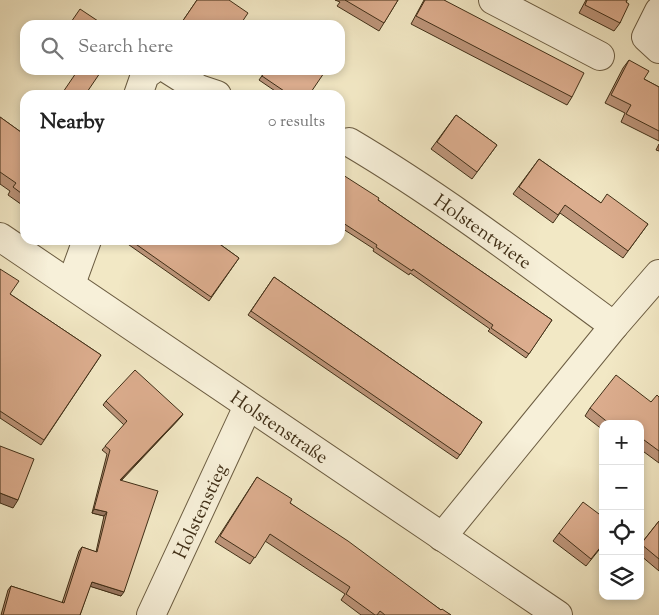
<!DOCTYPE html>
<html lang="en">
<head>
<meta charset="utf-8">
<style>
  body { margin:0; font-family:"Sorts Mill Goudy",serif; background:#f2f2f2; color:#222 }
  .controls { position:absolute; right:15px; bottom:15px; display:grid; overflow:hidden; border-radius:10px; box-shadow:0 2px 8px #0003 }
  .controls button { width:45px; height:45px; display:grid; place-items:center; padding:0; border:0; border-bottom:1px solid #e0e0e0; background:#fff; color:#222; font:25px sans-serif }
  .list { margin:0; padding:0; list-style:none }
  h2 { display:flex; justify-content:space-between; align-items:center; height:65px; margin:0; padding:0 20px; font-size:21px }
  h2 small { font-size:16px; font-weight:400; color:#767676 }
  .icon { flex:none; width:28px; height:28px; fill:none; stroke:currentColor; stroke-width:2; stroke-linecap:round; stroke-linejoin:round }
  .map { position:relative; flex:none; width:659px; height:615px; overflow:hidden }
  .search { position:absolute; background:#fff; box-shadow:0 2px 8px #0003; left:20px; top:20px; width:325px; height:55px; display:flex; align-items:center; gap:12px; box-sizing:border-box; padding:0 18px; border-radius:15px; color:#767676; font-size:19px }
  .panel { position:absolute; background:#fff; box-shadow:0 2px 8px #0003; left:20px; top:90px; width:325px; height:155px; border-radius:15px }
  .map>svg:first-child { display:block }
</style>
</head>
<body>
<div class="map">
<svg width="659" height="615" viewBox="0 0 659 615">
  <rect width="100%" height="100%" fill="#f2e8c5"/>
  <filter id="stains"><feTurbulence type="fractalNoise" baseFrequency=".004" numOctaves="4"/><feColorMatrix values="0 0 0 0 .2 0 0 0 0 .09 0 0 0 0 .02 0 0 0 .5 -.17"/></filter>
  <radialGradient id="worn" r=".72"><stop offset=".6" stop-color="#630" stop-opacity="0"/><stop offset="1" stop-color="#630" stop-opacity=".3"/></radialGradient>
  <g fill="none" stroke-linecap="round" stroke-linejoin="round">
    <g stroke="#6c5d42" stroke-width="30">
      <g id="minor">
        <path d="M493,0L600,56"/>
        <path d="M659,11L646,37L659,49"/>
        <path d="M169,70L199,89L217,95"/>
        <path d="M138,95L145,75L152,70"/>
        <path id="s1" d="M349,142C442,197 527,262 614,326"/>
        <path id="s2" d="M0,237L558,615"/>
        <path d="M71,284L87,240"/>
        <path d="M442,537L614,326L659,274"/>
        <path id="s3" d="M151,615L248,406"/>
      </g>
    </g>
    <use href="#minor" stroke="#f7f0d9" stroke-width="28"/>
  </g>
  <g fill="#bd957a" stroke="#402f17">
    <path d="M197,0L240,25H180Z"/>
    <path d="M335,0H398L379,31L337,6L340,2Z"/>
    <path d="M424,0H444L572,97L567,105L411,24Z"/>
    <path d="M586,0H627L620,23L614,31L579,13Z"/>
    <path d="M629,60L644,79L659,87V141L621,122L625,113L605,103L623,68Z"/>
    <path d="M266,70L309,95H281L259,80Z"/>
    <path d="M456,115L497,145L472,179L431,149Z"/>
    <path d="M0,117L25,135V207L8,195L10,191L0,184Z"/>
    <path d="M659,144V151L656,150Z"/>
    <path d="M539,159L601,203L648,224L623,258L560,213L553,223L513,194Z"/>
    <path d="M340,180L378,200L552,320L526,358L488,331L490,329L410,273L409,275L373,251L374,249L340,227Z"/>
    <path d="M122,240H214L239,258L209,301Z"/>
    <path d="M0,269L10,294L101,355L41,445L0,418Z"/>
    <path d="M274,277L482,422L457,459L248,315Z"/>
    <path d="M659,397V463L640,449V424H603V430L585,416L590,408L651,402Z"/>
    <path d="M106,401L183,414L180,418L121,481V596L90,586L80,615H1L8,590L11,586L62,603L79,551L82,547L96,552L104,516L92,513L107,454L102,450L124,425L103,405Z"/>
    <path d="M257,477L290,503L441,610L451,615H361L341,600L345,594L265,541L250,564L215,542Z"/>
    <path d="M603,517V545L586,566L553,541L559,533Z"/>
    <path d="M659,521V571L640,555V545Z"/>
  </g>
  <g fill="#9a7963" stroke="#402f17">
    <path d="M183,414L180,418L117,484L120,480Z"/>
    <path d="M0,493L18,500L13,508L0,503Z"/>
    <path d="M94,509L107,512L104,516L92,513Z"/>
    <path d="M92,582L124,592L121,596L89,586Z"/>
  </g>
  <g fill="#dcad8e" stroke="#402f17">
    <path d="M197,0H229L248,13L240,25H187L182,22Z"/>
    <path d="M345,0H398L384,23Z"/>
    <path d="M425,0H444L584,73L572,97L416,16Z"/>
    <path d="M587,0H627L626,2L629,4L620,23L585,5Z"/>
    <path d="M80,9L104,25H69Z"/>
    <path d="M629,60L649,71L644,79L659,87V131L626,114L631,105L611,95Z"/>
    <path d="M78,70H102L85,95H61Z"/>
    <path d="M266,70H326L309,95H290L262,76Z"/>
    <path d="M456,115L497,145L477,172L437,142Z"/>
    <path d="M0,117L25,135V196L13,187L16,183L0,172Z"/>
    <path d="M539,159L601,203L607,194L648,224L628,251L565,205L558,215L519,187Z"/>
    <path d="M343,175L379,198L378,200L552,320L529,354L491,328L493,325L413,269L412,271L376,247L377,245L340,221V180Z"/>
    <path d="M130,240H214L239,258L211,297Z"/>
    <path d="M0,269L19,281L10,294L101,355L44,440L0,411Z"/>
    <path d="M274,277L482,422L460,455L251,311Z"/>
    <path d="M135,370L183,414L120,480L158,491L124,592L92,582L80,615H3L11,586L64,603L82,547L97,552L107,512L94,509L110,450L105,446L127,421L106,401Z"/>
    <path d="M616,375L651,402L657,395L659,397V451L640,437V424H610L590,408Z"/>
    <path d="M0,446L34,459L18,500L0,493Z"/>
    <path d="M257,477L292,499L290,503L348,541L441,610L442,609L451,615H385L380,611L377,615H375L346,594L350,587L270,534L255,558L220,536Z"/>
    <path d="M583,502L603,517V544L591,559L559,533Z"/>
    <path d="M659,521V559L641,544Z"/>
  </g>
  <g text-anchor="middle" stroke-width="5" stroke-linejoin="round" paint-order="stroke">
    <g font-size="19" fill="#402f17" stroke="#f7f0d9">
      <text dy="7" stroke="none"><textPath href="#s1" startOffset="161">Holstentwiete</textPath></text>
      <text dy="7" stroke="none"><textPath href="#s2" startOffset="338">Holstenstraße</textPath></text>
      <text dy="7" stroke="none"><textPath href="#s3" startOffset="115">Holstenstieg</textPath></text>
    </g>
  </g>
  <rect width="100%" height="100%" filter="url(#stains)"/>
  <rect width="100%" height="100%" fill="url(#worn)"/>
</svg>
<div class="controls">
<button>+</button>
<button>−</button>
<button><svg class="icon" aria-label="locate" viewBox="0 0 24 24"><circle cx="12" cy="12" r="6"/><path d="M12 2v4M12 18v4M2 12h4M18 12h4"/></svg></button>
<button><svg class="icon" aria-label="layers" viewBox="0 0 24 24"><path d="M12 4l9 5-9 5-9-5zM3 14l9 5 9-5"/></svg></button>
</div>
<div class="search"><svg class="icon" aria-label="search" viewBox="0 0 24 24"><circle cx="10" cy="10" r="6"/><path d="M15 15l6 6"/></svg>Search here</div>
<section class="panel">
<h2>Nearby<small>0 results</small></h2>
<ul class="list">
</ul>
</section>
</div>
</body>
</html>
